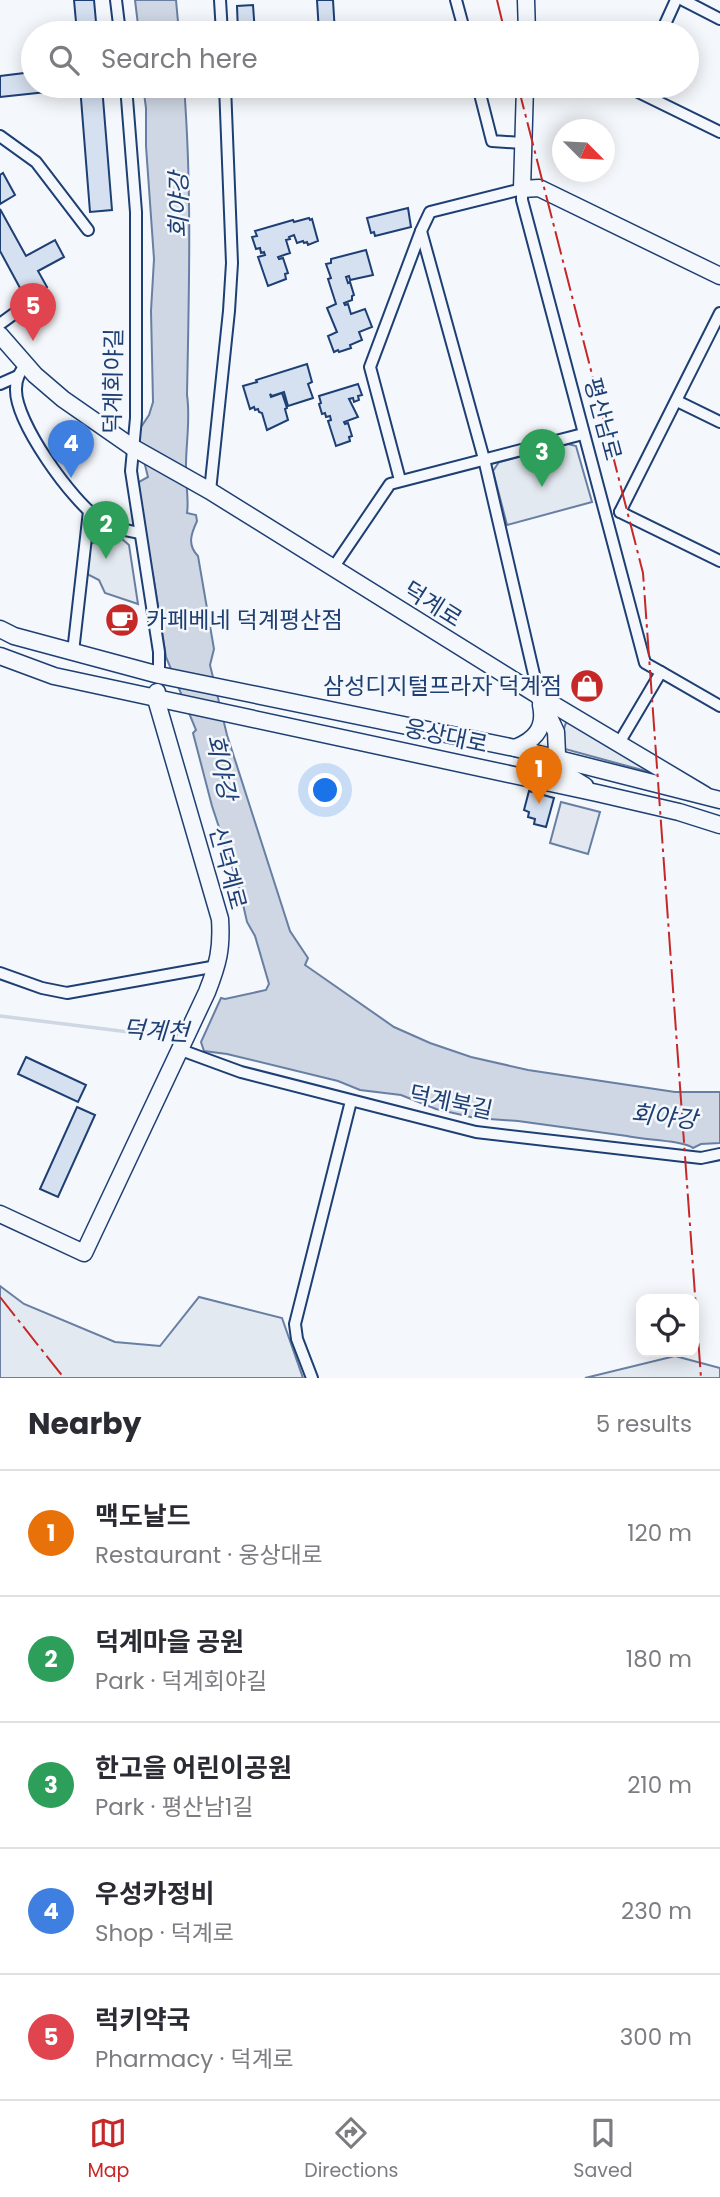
<!DOCTYPE html>
<html lang="en">
<head>
<meta charset="utf-8">
<style>
  body { margin:0; font-family:Poppins,"Noto Sans KR",sans-serif; background:#f2f2f3; color:#2b2b33 }
  .controls { position:absolute; right:21px; bottom:21px; display:grid; overflow:hidden; border-radius:14px; box-shadow:0 4px 18px #0003 }
  .controls button { width:63px; height:63px; display:grid; place-items:center; padding:0; border:0; border-bottom:2px solid #e1e1e2; background:#fff; color:#2b2b33; font:35px sans-serif }
  .compass { position:absolute; left:552px; top:119px; width:63px; height:63px; border-radius:50%; background:#fff; box-shadow:0 4px 18px #0003; rotate:114deg }
  .you { position:absolute; left:326px; top:791px; width:24px; height:24px; margin:-18px; border:5px solid #fff; border-radius:50%; background:#1a73e8; box-shadow:0 0 0 10px #1a73e833 }
  .badge { display:grid; place-items:center; width:46px; height:46px; border-radius:50%; background:#c62828; color:#fff; font-size:23px; font-weight:700 }
  .pin { position:absolute; translate:-50% -58px; filter:drop-shadow(0 2px 4px #0008) }
  .pin::after { content:''; position:absolute; top:37px; width:24px; height:21px; background:inherit; clip-path:polygon(0 0,100% 0,50% 100%) }
  .list { margin:0; padding:0; list-style:none }
  h2 { display:flex; justify-content:space-between; align-items:center; height:91px; margin:0; padding:0 28px; font-size:30px }
  h2 small { font-size:23px; font-weight:400; color:#7c7c81 }
  .list li { display:grid; grid-template-columns:46px 1fr auto; gap:21px; align-items:center; box-sizing:border-box; height:126px; padding:0 28px; border-top:2px solid #e1e1e2 }
  .list b { display:block; font-size:26px; white-space:nowrap }
  .list p { margin:0; font-size:23px; white-space:nowrap; color:#7c7c81 }
  .list em { font-size:23px; font-style:normal; color:#7c7c81 }
  .icon { flex:none; width:38px; height:38px; fill:none; stroke:currentColor; stroke-width:2; stroke-linecap:round; stroke-linejoin:round }
  .map { position:relative; flex:none; width:720px; height:1378px; overflow:hidden }
  .search { position:absolute; background:#fff; box-shadow:0 4px 18px #0003; left:21px; right:21px; top:21px; height:77px; display:flex; align-items:center; gap:18px; box-sizing:border-box; padding:0 24px; border-radius:38px; color:#7c7c81; font-size:26px }
  .sheet { height:721px; background:#fff }
  nav { display:flex; justify-content:space-around; align-items:center; box-sizing:border-box; height:98px; border-top:2px solid #e1e1e2; background:#fff; font-size:19px; color:#7c7c81 }
  nav a { display:grid; justify-items:center; gap:4px }
  nav .on { color:#c62828 }
  .map>svg:first-child { display:block }
</style>
</head>
<body>
<div class="map">
<svg width="720" height="1378" viewBox="0 0 720 1378">
  <rect width="100%" height="100%" fill="#f4f7fb"/>
  <g fill="#e3e9f0" stroke="#687fa3" stroke-width="2">
    <path d="M568,444L576,446L592,502L507,525L493,471L499,462Z"/>
    <path d="M114,532L129,545L138,604L105,593L99,580L79,570L83,548Z"/>
    <path d="M568,718L664,776L565,749C561,737 563,729 568,718Z"/>
    <path d="M0,1286L24,1304L115,1342L160,1346L199,1297L282,1318L303,1378H0Z"/>
    <path d="M675,1356L720,1368V1378H585Z"/>
  </g>
  <path fill="#e3e8f0" stroke="#687fa3" stroke-width="2" d="M561,802L600,812L588,854L550,843Z"/>
  <g fill="#cfd7e4" stroke="#687fa3" stroke-width="2">
    <path d="M135,0H176L179,33H139Z"/>
    <path d="M143,86H184C192,189 189,291 187,395C191,421 185,447 186,474C186,487 189,499 187,513L196,515L197,521C191,534 187,545 198,556L214,649L210,665L227,735L290,931L308,958L305,965L394,1027L430,1043L471,1057L528,1070L675,1092H720V1143L701,1144L693,1148C683,1140 642,1140 627,1136L518,1121L475,1118L436,1109L401,1095L360,1090L338,1081L227,1054L204,1051L201,1042L221,998L225,999L266,990L269,984L255,936L247,922L240,891L212,806L193,733L196,730L166,657L153,575L146,548L137,483L148,477L137,433L149,415L153,402L151,311L154,259L146,146V108Z"/>
  </g>
  <g fill="none" stroke-linecap="round" stroke-linejoin="round">
    <path stroke="#cfd7e4" stroke-width="3.5" d="M0,1016L129,1032L182,1033"/>
  </g>
  <g fill="#d5e0f0" stroke="#1d3f73" stroke-width="2">
    <path d="M74,0H94L97,33H77Z"/>
    <path d="M317,0H333L335,33H319Z"/>
    <path d="M253,5L255,33H238L237,6Z"/>
    <path d="M33,72V86H74V89L0,97V76Z"/>
    <path d="M80,86H102L112,210L90,212Z"/>
    <path d="M3,173L15,195L0,204V175Z"/>
    <path d="M408,208L411,227L375,236L374,232L371,233L367,218Z"/>
    <path d="M0,209L26,256L55,240L64,257L38,271L47,287L26,299L0,251Z"/>
    <path d="M309,218L310,220L312,219L318,241L308,245L307,242L304,243L303,241L297,243L294,235L289,237L290,239L286,240L290,253L278,257L279,259L283,258L288,273L285,274L286,279L268,286L258,257L265,255L264,252L261,253L260,248L256,249L252,237L257,236L255,231L293,220L294,222Z"/>
    <path d="M366,250L373,275L350,280L349,276L346,277L348,283L350,282L354,295L352,296V300L344,303L345,305L348,304L351,314L365,309L372,327L359,332L362,340L350,345L351,348L339,352L338,350L334,352L328,336L337,332L327,308L336,304L328,279L331,278L326,264L331,263V259Z"/>
    <path d="M307,364L312,382L308,384L313,398L288,406L284,392L272,396L270,394L271,397L282,393L287,408L285,409L288,420L267,430L262,413L259,412L258,409L255,410L254,407L250,409L243,386L257,382L256,380Z"/>
    <path d="M358,384L362,395L358,396L359,400L354,402L353,398L349,399L358,417L344,422L345,424L348,423L352,436L349,437L350,441L336,446L328,421L331,420L330,416L326,417L325,413L322,414L319,404L321,403L319,396Z"/>
    <path d="M529,791L554,798L546,827L534,824L535,819L528,817L529,812L524,810Z"/>
    <path d="M26,1057L86,1085L78,1102L18,1074Z"/>
    <path d="M77,1107L95,1115L58,1197L40,1189Z"/>
  </g>
  <g fill="none" stroke-linecap="round" stroke-linejoin="round">
    <g stroke="#1d3f73" stroke-width="14">
      <g id="street">
        <path d="M116,0L120,33"/>
        <path d="M220,0L222,33"/>
        <path d="M456,0L465,33"/>
        <path d="M683,0L720,19"/>
        <path d="M661,33L676,0"/>
        <path d="M126,86L136,212V418L131,471L159,652V675"/>
        <path d="M478,86L492,141L522,143"/>
        <path d="M626,86L720,132"/>
        <path d="M0,136L36,162L88,230"/>
        <path d="M0,324L22,308"/>
        <path d="M26,364C20,372 16,378 16,389C15,422 72,501 99,519C112,528 125,530 140,533"/>
        <path d="M0,384L18,376"/>
        <path d="M677,401L720,422"/>
        <path d="M400,480L370,367L421,231"/>
        <path d="M210,491L229,311L232,263L225,86"/>
        <path d="M620,512L720,313"/>
        <path d="M620,512L720,561"/>
        <path d="M333,568L390,484L583,434"/>
        <path d="M73,652L89,511"/>
        <path d="M661,672L720,706"/>
        <path d="M539,696L484,459L421,231L430,212L522,189V200L645,663L661,672L619,743"/>
        <path d="M0,973L42,988L67,993L217,966"/>
        <path d="M181,1050L241,1072L476,1132L701,1158L720,1154"/>
        <path d="M312,1378L297,1339L295,1324L351,1101"/>
      </g>
    </g>
    <g stroke="#1d3f73" stroke-width="19">
      <g id="secondary">
        <path d="M526,0L527,33"/>
        <path d="M525,86L522,189L539,188L720,276"/>
        <path d="M0,335L35,375L63,399L132,447L210,491L539,696L705,795"/>
        <path d="M0,629L14,636L159,675L515,748L720,800"/>
        <path d="M0,656L54,676L597,793L679,812L720,825"/>
        <path d="M539,696L556,732L557,754L561,766L572,778L585,786"/>
        <path d="M515,748C535,740 546,728 541,705"/>
        <path d="M0,1214L84,1253L207,992C218,964 222,949 220,919L156,699L157,692"/>
      </g>
    </g>
    <use href="#street" stroke="#f4f7fb" stroke-width="10"/>
    <use href="#secondary" stroke="#f4f7fb" stroke-width="16"/>
    <g stroke="#c62828" stroke-width="2" stroke-dasharray="24 5 3.5 5" stroke-linecap="butt">
      <path d="M497,0L505,33"/>
      <path d="M518,86L643,573L701,1378"/>
      <path d="M0,1297L64,1378"/>
    </g>
  </g>
  <defs>
    <g id="cafe-disc" transform="scale(1.75)"><circle r="9.5" fill="#c62828" stroke="#f4f7fb"/><path d="M-5.5-4.5H6V0H3Q3 3.5 0 3.5H-2.5Q-5.5 3.5-5.5 0ZM3-3.2v2h1.7v-2ZM-6 4.5H4V6H-6Z" fill="#fff"/></g>
    <g id="shop-disc" transform="scale(1.75)"><circle r="9.5" fill="#c62828" stroke="#f4f7fb"/><path d="M-5-2.5h2.3a2.7 3.5 0 0 1 5.4 0H5L5.5 6h-11ZM-1.5-2.5h3a1.5 2.3 0 0 0-3 0Z" fill="#fff"/></g>
  </defs>
  <g fill-rule="evenodd">
    <use href="#cafe-disc" x="122" y="620"/>
    <use href="#shop-disc" x="587" y="686"/>
  </g>
  <g text-anchor="middle" stroke-width="5" stroke-linejoin="round" paint-order="stroke">
    <g font-size="23" fill="#1d3f73" stroke="#f4f7fb">
      <text transform="translate(113 381) rotate(-89)" y="8">덕계회야길</text>
      <text transform="translate(603 419) rotate(75)" y="8">평산남로</text>
      <text transform="translate(433 604) rotate(32)" y="8">덕계로</text>
      <text transform="translate(446 736) rotate(12)" y="8">웅상대로</text>
      <text transform="translate(228 868) rotate(75)" y="8">신덕계로</text>
      <text transform="translate(451 1102) rotate(12)" y="8">덕계북길</text>
    </g>
    <g font-size="23" fill="#1d3f73" stroke="#f4f7fb" text-anchor="start">
      <text x="146" y="628">카페베네 덕계평산점</text>
      <text x="562" y="694" text-anchor="end">삼성디지털프라자 덕계점</text>
    </g>
    <g font-size="24" font-style="italic" fill="#1d3f73" stroke="#f4f7fb">
      <text transform="translate(179 205) rotate(-90)" y="8">회야강</text>
      <text transform="translate(221 767) rotate(78)" y="8">회야강</text>
      <text transform="translate(156 1031) rotate(3)" y="8">덕계천</text>
      <text transform="translate(664 1117) rotate(6)" y="8">회야강</text>
    </g>
  </g>
</svg>
<div class="controls">
<button><svg class="icon" aria-label="locate" viewBox="0 0 24 24"><circle cx="12" cy="12" r="6"/><path d="M12 2v4M12 18v4M2 12h4M18 12h4"/></svg></button>
</div>
<svg class="compass" viewBox="-18 -18 36 36"><path d="M0-13l5 13h-10z" fill="#e53935"/><path d="M0 13l5-13h-10z" fill="#7c7c81"/></svg>
<div class="you"></div>
<div class="pin badge" style="left:539px;top:804px;background:#e8710a">1</div>
<div class="pin badge" style="left:106px;top:559px;background:#2e9e5b">2</div>
<div class="pin badge" style="left:542px;top:487px;background:#2e9e5b">3</div>
<div class="pin badge" style="left:71px;top:478px;background:#3f7fe0">4</div>
<div class="pin badge" style="left:33px;top:341px;background:#e0444e">5</div>
<div class="search"><svg class="icon" aria-label="search" viewBox="0 0 24 24"><circle cx="10" cy="10" r="6"/><path d="M15 15l6 6"/></svg>Search here</div>
</div>
<section class="sheet">
<h2>Nearby<small>5 results</small></h2>
<ul class="list">
<li><span class="badge" style="background:#e8710a">1</span><div><b>맥도날드</b><p>Restaurant · 웅상대로</p></div><em>120 m</em></li>
<li><span class="badge" style="background:#2e9e5b">2</span><div><b>덕계마을 공원</b><p>Park · 덕계회야길</p></div><em>180 m</em></li>
<li><span class="badge" style="background:#2e9e5b">3</span><div><b>한고을 어린이공원</b><p>Park · 평산남1길</p></div><em>210 m</em></li>
<li><span class="badge" style="background:#3f7fe0">4</span><div><b>우성카정비</b><p>Shop · 덕계로</p></div><em>230 m</em></li>
<li><span class="badge" style="background:#e0444e">5</span><div><b>럭키약국</b><p>Pharmacy · 덕계로</p></div><em>300 m</em></li>
</ul>
</section>
<nav>
<a class="on"><svg class="icon" aria-label="map" viewBox="0 0 24 24"><path d="M3 6l6-2 6 2 6-2v14l-6 2-6-2-6 2zM9 4v14M15 6v14"/></svg>Map</a>
<a><svg class="icon" aria-label="directions" viewBox="0 0 24 24"><path d="M12 3l9 9-9 9-9-9zM9 14v-3h6M13 9l2 2-2 2"/></svg>Directions</a>
<a><svg class="icon" aria-label="saved" viewBox="0 0 24 24"><path d="M7 4h10v16l-5-4-5 4z"/></svg>Saved</a>
</nav>
</body>
</html>
